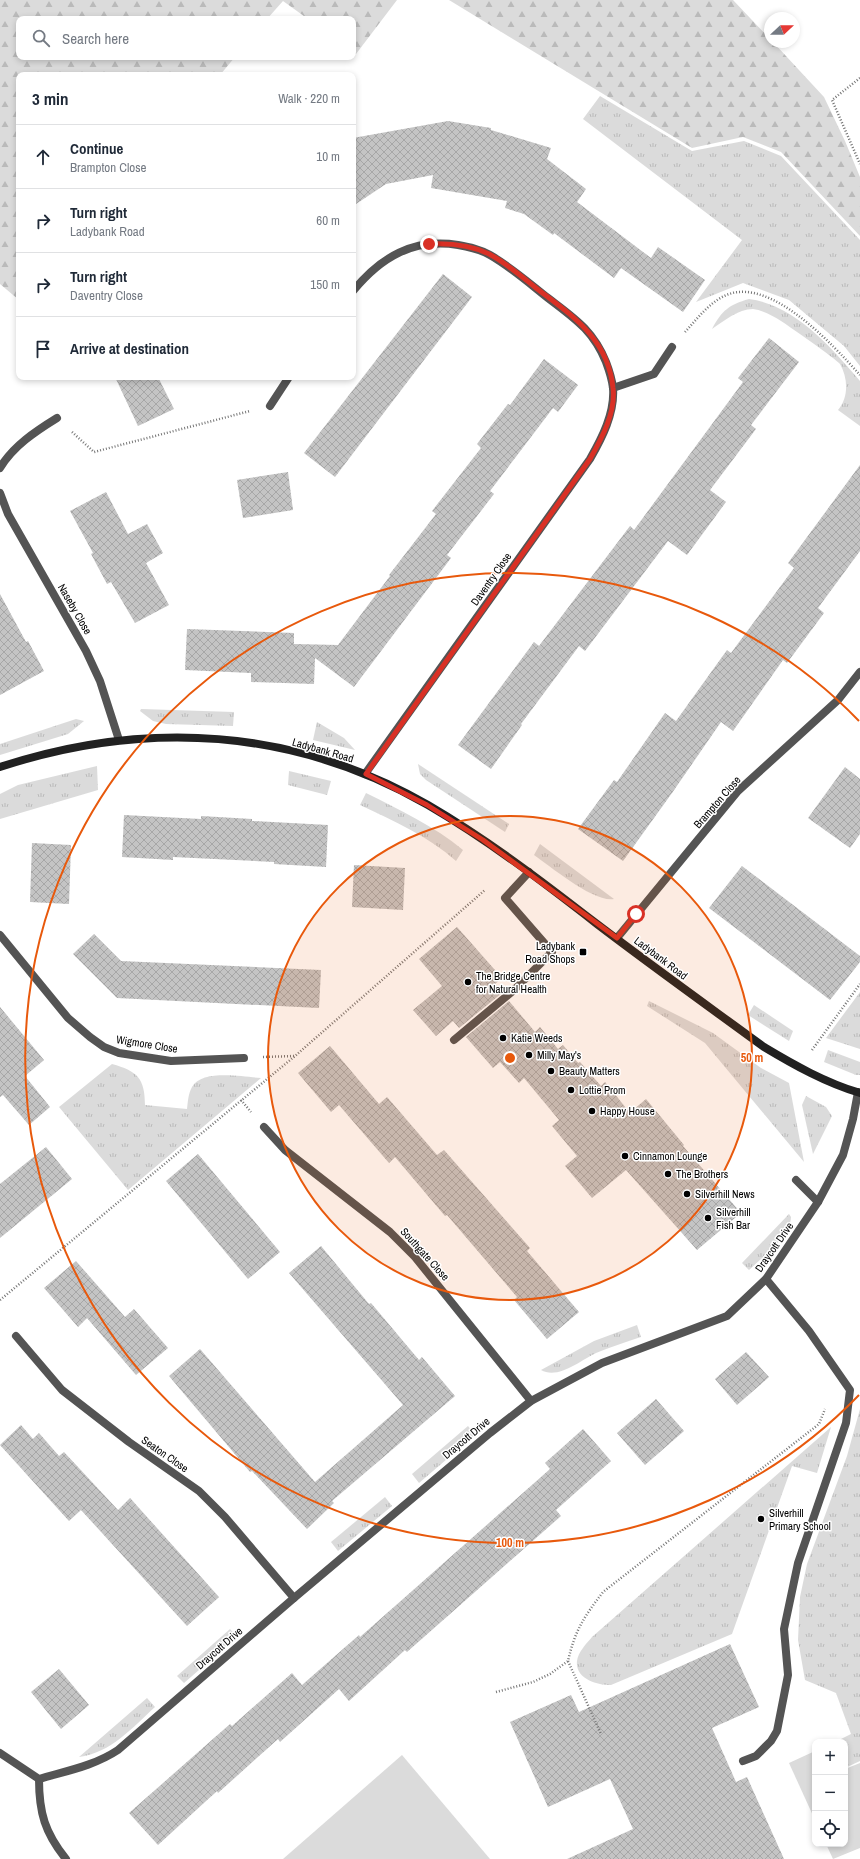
<!DOCTYPE html>
<html lang="en">
<head>
<meta charset="utf-8">
<style>
  body { margin:0; font-family:"Archivo Narrow",sans-serif; background:#f2f2f3; color:#1f2937 }
  .controls { position:absolute; right:12px; bottom:12px; display:grid; overflow:hidden; border-radius:8px; box-shadow:0 2px 6px #0003 }
  .controls button { width:36px; height:36px; display:grid; place-items:center; padding:0; border:0; border-bottom:1px solid #e0e1e3; background:#fff; color:#1f2937; font:20px sans-serif }
  .compass { position:absolute; left:764px; top:12px; width:36px; height:36px; border-radius:50%; background:#fff; box-shadow:0 2px 6px #0003; rotate:68deg }
  .stop { position:absolute; width:12px; height:12px; margin:-9px; border:3px solid #d93025; border-radius:50%; background:#fff }
  .stop.end { background:#d93025; border-color:#fff; box-shadow:0 1px 4px #0008 }
  .list { margin:0; padding:0; list-style:none }
  h2 { display:flex; justify-content:space-between; align-items:center; height:52px; margin:0; padding:0 16px; font-size:17px }
  h2 small { font-size:13px; font-weight:400; color:#747a83 }
  .list li { display:grid; grid-template-columns:26px 1fr auto; gap:12px; align-items:center; box-sizing:border-box; height:64px; padding:0 16px; border-top:1px solid #e0e1e3 }
  .list b { display:block; font-size:15px; white-space:nowrap }
  .list p { margin:0; font-size:13px; white-space:nowrap; color:#747a83 }
  .list em { font-size:13px; font-style:normal; color:#747a83 }
  .icon { flex:none; width:22px; height:22px; fill:none; stroke:currentColor; stroke-width:2; stroke-linecap:round; stroke-linejoin:round }
  .map { position:relative; flex:none; width:860px; height:1859px; overflow:hidden }
  .search { position:absolute; background:#fff; box-shadow:0 2px 6px #0003; left:16px; top:16px; width:340px; height:44px; display:flex; align-items:center; gap:10px; box-sizing:border-box; padding:0 14px; border-radius:8px; color:#747a83; font-size:15px }
  .panel { position:absolute; background:#fff; box-shadow:0 2px 6px #0003; left:16px; top:72px; width:340px; height:308px; border-radius:8px }
  .map>svg:first-child { display:block }
</style>
</head>
<body>
<div class="map">
<svg width="860" height="1859" viewBox="0 0 860 1859">
  <defs>
    <pattern id="grass-tufts" width="24" height="20" patternUnits="userSpaceOnUse"><rect width="24" height="20" fill="#dbdbdb"/><path d="M3 7l-1-3M5 7V3M7 7l1-3M15 17l-1-3M17 17v-4M19 17l1-3" fill="none" stroke="#bababa"/></pattern>
    <pattern id="forest-firs" width="22" height="20" patternUnits="userSpaceOnUse"><rect width="22" height="20" fill="#dbdbdb"/><path d="M5 1l3.5 6h-7zM16 11l3.5 6h-7z" fill="#bababa"/></pattern>
    <pattern id="building-cross-hatch" width="8" height="8" patternUnits="userSpaceOnUse"><rect width="8" height="8" fill="#c4c4c4"/><path d="M0 0l8 8M0 8l8-8" fill="none" stroke="#a7a7a7"/></pattern>
  </defs>
  <rect width="100%" height="100%" fill="#fff"/>
  <g fill="url(#grass-tufts)">
    <path d="M600,96L692,151L744,141L781,156L860,240V366L844,346L789,300L743,283L696,302L742,240L583,119Z"/>
    <path d="M749,299C795,305 832,348 860,381V426L838,410C849,397 848,378 840,364C836,359 789,326 781,321C773,316 762,310 753,309C738,309 724,321 712,329C722,310 729,305 749,299Z"/>
    <path d="M141,709L234,712L233,726L166,724L153,721L140,711Z"/>
    <path d="M76,719L84,721L68,734L0,755V744Z"/>
    <path d="M317,722L344,738L355,750L313,740Z"/>
    <path d="M418,764L509,824L505,832L426,780L420,774Z"/>
    <path d="M97,766L98,790L0,819V794L18,785Z"/>
    <path d="M289,771L331,781L327,795L288,785Z"/>
    <path d="M366,793C400,810 434,826 463,850L456,861C428,836 394,821 360,805Z"/>
    <path d="M540,844L614,899C594,903 550,866 534,855Z"/>
    <path d="M860,992V1049L826,1038Z"/>
    <path d="M649,1001L713,1033L761,1068L789,1083L804,1162L705,1043L647,1006Z"/>
    <path d="M754,1005L793,1031L789,1041L748,1015Z"/>
    <path d="M828,1050L860,1062V1075H856L824,1062Z"/>
    <path d="M112,1064C137,1071 145,1078 145,1105L187,1109C188,1102 188,1094 192,1087C202,1069 243,1077 261,1078L128,1190L59,1107Z"/>
    <path d="M806,1096L826,1107L832,1116L813,1154L802,1105Z"/>
    <path d="M789,1214L791,1217C790,1238 763,1256 749,1270L742,1263Z"/>
    <path d="M637,1325L641,1337C626,1342 610,1347 596,1353C581,1360 558,1380 541,1370L594,1341Z"/>
    <path d="M860,1409V1761L845,1768V1742H835L851,1734L836,1693L805,1680L798,1640L800,1597L807,1564L847,1456Z"/>
    <path d="M468,1426L475,1435L419,1483L412,1474Z"/>
    <path d="M831,1427L817,1473L792,1466L732,1634L611,1685C597,1685 575,1679 577,1661C578,1652 587,1643 592,1637Z"/>
    <path d="M385,1497L392,1506L338,1551L331,1542Z"/>
    <path d="M230,1629L237,1637L184,1683L177,1676Z"/>
    <path d="M147,1698L155,1707C133,1727 111,1753 79,1757Z"/>
  </g>
  <g fill="url(#forest-firs)">
    <path d="M0,0H397L356,54L353,52V19H308L283,1L267,19H19V57H235L220,75H19V300L0,284Z"/>
    <path d="M449,0H733L770,39V42H773L824,97L845,141L860,177V236L781,152L743,137L692,148Z"/>
  </g>
  <g fill="#dbdbdb">
    <path d="M815,1751V1820L789,1763Z"/>
    <path d="M402,1755L490,1859H283Z"/>
    <path d="M860,1763V1848L833,1859L826,1844H845V1769Z"/>
  </g>
  <g fill="url(#building-cross-hatch)">
    <path d="M448,121L491,128V130L551,148L547,159L586,189L577,202L651,258L658,247L705,280L683,312L621,268L614,278L554,233L553,235L524,214L505,208L507,201L431,188L433,175L386,184L353,206V138Z"/>
    <path d="M443,274L472,297L335,477L304,453Z"/>
    <path d="M769,338L799,362L751,425L756,429L710,490L726,502L687,555L668,541L585,651L579,646L521,724L522,725L491,769L458,745L534,642L539,646L630,526L634,530L743,382L738,378Z"/>
    <path d="M544,359L578,385L558,412L553,408L490,491L494,494L447,555L451,558L354,687L315,658L314,684L251,682V673L185,670L187,629L294,633V644L338,645L390,576L389,575L436,514L432,511L481,448L477,444L508,404L510,405Z"/>
    <path d="M115,377H158L174,409L138,426Z"/>
    <path d="M860,465V551L818,608L824,613L787,663L783,660L733,731L721,722L672,793L623,861L578,829L614,780L617,782L665,713L676,721L727,650L731,653L794,568L788,563Z"/>
    <path d="M288,472L293,510L243,518L237,480Z"/>
    <path d="M106,492L128,534L147,524L163,553L146,563L169,605L135,623L111,582L107,584L91,554L93,553L70,511Z"/>
    <path d="M0,594L26,642L28,641L44,671L0,695Z"/>
    <path d="M845,767L860,779V834L850,848L808,818Z"/>
    <path d="M124,815L201,819V816L252,819V821L328,825L326,867L274,864V862L173,857V860L122,857Z"/>
    <path d="M32,843L71,845L69,904L30,902Z"/>
    <path d="M354,865L405,868L403,910L352,907Z"/>
    <path d="M742,866L860,956V962L830,1000L709,908Z"/>
    <path d="M457,927L502,978L495,984L502,993L459,1028L453,1021L436,1036L413,1010L442,986L419,959Z"/>
    <path d="M94,934L121,961L321,970L319,1008L117,998L73,954Z"/>
    <path d="M509,1001L535,1032L540,1027L558,1049L563,1045L578,1063L580,1062L601,1086L605,1082L630,1113L646,1099L684,1145L683,1146L741,1213L697,1250L626,1170L592,1198L565,1166L577,1156L552,1126L559,1120L524,1078L519,1083L500,1062L493,1068L466,1037Z"/>
    <path d="M0,1007L44,1060L25,1076L50,1107L29,1125L3,1095L0,1097Z"/>
    <path d="M330,1046L379,1104L387,1097L437,1155L444,1150L530,1248L527,1251L579,1312L547,1339L514,1300L517,1297L447,1215L445,1216L395,1157L389,1163L339,1105L331,1112L298,1073Z"/>
    <path d="M46,1147L72,1179L0,1238V1184Z"/>
    <path d="M198,1154L280,1252L248,1279L166,1181Z"/>
    <path d="M321,1246L369,1304L371,1303L419,1360L422,1357L455,1396L332,1501L334,1503L307,1529L252,1471L250,1472L169,1376L200,1349L315,1482L403,1405L289,1273Z"/>
    <path d="M76,1261L125,1317L134,1309L168,1348L136,1375L87,1318L78,1327L44,1288Z"/>
    <path d="M746,1352L769,1377L737,1405L715,1379Z"/>
    <path d="M656,1399L684,1431L645,1465L617,1433Z"/>
    <path d="M21,1425L33,1439L39,1433L59,1456L64,1452L118,1510L130,1498L219,1597L187,1626L81,1510L69,1521L0,1445Z"/>
    <path d="M583,1429L611,1461L556,1510L561,1516L407,1652L405,1650L349,1701L339,1689L280,1742L278,1739L218,1793L217,1791L158,1845L129,1813L230,1724L232,1726L292,1673L302,1685L359,1635L360,1637L550,1469L545,1463Z"/>
    <path d="M730,1644L759,1707L712,1728L736,1782L747,1777L784,1859H567L633,1829L610,1779L548,1807L510,1722L571,1695L579,1712Z"/>
    <path d="M59,1669L89,1705L61,1729L31,1692Z"/>
  </g>
  <g fill="none" stroke-linecap="round" stroke-linejoin="round">
    <g stroke="#767676" stroke-width="2.5" stroke-dasharray="1 2" stroke-linecap="butt">
      <path d="M860,78L832,100L860,164"/>
      <path d="M685,332C698,318 710,301 729,294C773,279 833,345 860,375"/>
      <path d="M72,432L94,452L250,411"/>
      <path d="M812,1050L860,984"/>
      <path d="M263,1057L294,1056"/>
      <path d="M241,1100L251,1112"/>
      <path d="M0,1300L295,1056L485,890"/>
      <path d="M568,1661L601,1734"/>
      <path d="M496,1692L533,1682L550,1674L568,1661C575,1630 584,1617 603,1592L819,1424L825,1409"/>
    </g>
    <g stroke="#545454" stroke-width="8">
      <path d="M454,1040L514,990L552,952L505,898L529,872"/>
      <path d="M796,1180L818,1202"/>
      <path d="M743,1761L756,1756L771,1741L777,1731L788,1675L784,1629L798,1563L846,1423L850,1390L809,1331L766,1279"/>
    </g>
    <g stroke="#545454" stroke-width="8">
      <path d="M353,291C381,257 413,238 458,245C469,247 480,249 490,255C511,267 529,283 548,298C574,318 593,330 606,362C609,370 612,379 613,388C615,413 602,438 590,459L365,774"/>
      <path d="M613,388L654,374L672,347"/>
      <path d="M270,406L289,377"/>
      <path d="M0,468C13,446 36,431 57,418"/>
      <path d="M0,493L8,514L86,651L100,681L119,740"/>
      <path d="M0,935L68,1018L90,1037L104,1047L119,1053L171,1061L244,1058"/>
      <path d="M617,938L738,791L838,700L860,672"/>
      <path d="M264,1127L285,1150L390,1232L415,1257L531,1401"/>
      <path d="M16,1336L62,1390L129,1442L199,1491L225,1517L294,1598"/>
      <path d="M0,1753L39,1779C66,1771 94,1766 118,1750L294,1598L490,1433L531,1401L602,1363L727,1316L766,1279L818,1202L843,1155L853,1119L858,1092"/>
      <path d="M39,1779C39,1813 45,1833 66,1859"/>
    </g>
    <path stroke="#212121" stroke-width="8" d="M0,767C146,719 294,728 428,805C488,840 543,882 597,924C652,966 708,1006 764,1047C794,1065 826,1083 860,1093"/>
  </g>
  <g fill="none" stroke-linecap="round" stroke-linejoin="round">
    <path stroke="#d93025" stroke-width="5" d="M429,244C449,243 471,245 489,254C505,262 521,276 536,288C571,315 608,338 613,388C616,412 602,438 590,459L366,774L427,805L483,840L617,938L636,914"/>
  </g>
  <circle cx="510" cy="1058" r="242" fill="#e8590c" fill-opacity=".12"/>
  <g fill="none" stroke="#e8590c" stroke-width="2">
    <circle cx="510" cy="1058" r="242"/>
    <path d="M859 1395A485 485 0 1 1 859 721"/>
  </g>
  <g fill="#000" stroke="#fff" stroke-width="1.5">
    <rect x="579" y="948" width="8" height="8" rx="2"/>
    <circle cx="468" cy="982" r="4"/>
    <circle cx="503" cy="1038" r="4"/>
    <circle cx="529" cy="1055" r="4"/>
    <circle cx="551" cy="1071" r="4"/>
    <circle cx="571" cy="1090" r="4"/>
    <circle cx="592" cy="1111" r="4"/>
    <circle cx="625" cy="1156" r="4"/>
    <circle cx="668" cy="1174" r="4"/>
    <circle cx="687" cy="1194" r="4"/>
    <circle cx="708" cy="1218" r="4"/>
    <circle cx="761" cy="1519" r="4"/>
  </g>
  <g text-anchor="middle" stroke-width="3" stroke-linejoin="round" paint-order="stroke">
    <g font-size="11" fill="#000" stroke="#fff">
      <text transform="translate(491 579) rotate(-55)" y="4">Daventry Close</text>
      <text transform="translate(75 609) rotate(60)" y="4">Naseby Close</text>
      <text transform="translate(323 750) rotate(16)" y="4">Ladybank Road</text>
      <text transform="translate(717 802) rotate(-49)" y="4">Brampton Close</text>
      <text transform="translate(661 958) rotate(37)" y="4">Ladybank Road</text>
      <text transform="translate(147 1044) rotate(9)" y="4">Wigmore Close</text>
      <text transform="translate(774 1247) rotate(-55)" y="4">Draycott Drive</text>
      <text transform="translate(425 1254) rotate(48)" y="4">Southgate Close</text>
      <text transform="translate(466 1438) rotate(-40)" y="4">Draycott Drive</text>
      <text transform="translate(165 1454) rotate(35)" y="4">Seaton Close</text>
      <text transform="translate(219 1648) rotate(-41)" y="4">Draycott Drive</text>
    </g>
    <g font-size="11" fill="#000" stroke="#fff" text-anchor="start">
      <text x="575" y="950" text-anchor="end">Ladybank<tspan x="575" dy="13">Road Shops</tspan></text>
      <text x="476" y="980">The Bridge Centre<tspan x="476" dy="13">for Natural Health</tspan></text>
      <text x="511" y="1042">Katie Weeds</text>
      <text x="537" y="1059">Milly May's</text>
      <text x="559" y="1075">Beauty Matters</text>
      <text x="579" y="1094">Lottie Prom</text>
      <text x="600" y="1115">Happy House</text>
      <text x="633" y="1160">Cinnamon Lounge</text>
      <text x="676" y="1178">The Brothers</text>
      <text x="695" y="1198">Silverhill News</text>
      <text x="716" y="1216">Silverhill<tspan x="716" dy="13">Fish Bar</tspan></text>
      <text x="769" y="1517">Silverhill<tspan x="769" dy="13">Primary School</tspan></text>
    </g>
  </g>
  <circle cx="510" cy="1058" r="6" fill="#e8590c" stroke="#fff" stroke-width="2"/>
  <g font-size="12" text-anchor="middle" font-weight="bold" fill="#e8590c" stroke="#fff" stroke-width="3" stroke-linejoin="round" paint-order="stroke">
    <text x="752" y="1062">50 m</text>
    <text x="510" y="1547">100 m</text>
  </g>
</svg>
<div class="controls">
<button>+</button>
<button>−</button>
<button><svg class="icon" aria-label="locate" viewBox="0 0 24 24"><circle cx="12" cy="12" r="6"/><path d="M12 2v4M12 18v4M2 12h4M18 12h4"/></svg></button>
</div>
<svg class="compass" viewBox="-18 -18 36 36"><path d="M0-13l5 13h-10z" fill="#e53935"/><path d="M0 13l5-13h-10z" fill="#747a83"/></svg>
<div class="stop" style="left:636px;top:914px"></div>
<div class="stop end" style="left:429px;top:244px"></div>
<div class="search"><svg class="icon" aria-label="search" viewBox="0 0 24 24"><circle cx="10" cy="10" r="6"/><path d="M15 15l6 6"/></svg>Search here</div>
<section class="panel">
<h2>3 min<small>Walk · 220 m</small></h2>
<ul class="list">
<li><svg class="icon" aria-label="ahead" viewBox="0 0 24 24"><path d="M12 20V5M6 11l6-6 6 6"/></svg><div><b>Continue</b><p>Brampton Close</p></div><em>10 m</em></li>
<li><svg class="icon" aria-label="right" viewBox="0 0 24 24"><path d="M7 20v-9h11M14 6l5 5-5 5"/></svg><div><b>Turn right</b><p>Ladybank Road</p></div><em>60 m</em></li>
<li><svg class="icon" aria-label="right" viewBox="0 0 24 24"><path d="M7 20v-9h11M14 6l5 5-5 5"/></svg><div><b>Turn right</b><p>Daventry Close</p></div><em>150 m</em></li>
<li><svg class="icon" aria-label="arrive" viewBox="0 0 24 24"><path d="M6 21V4h12l-3 4 3 4H6"/></svg><div><b>Arrive at destination</b></div></li>
</ul>
</section>
</div>
</body>
</html>
